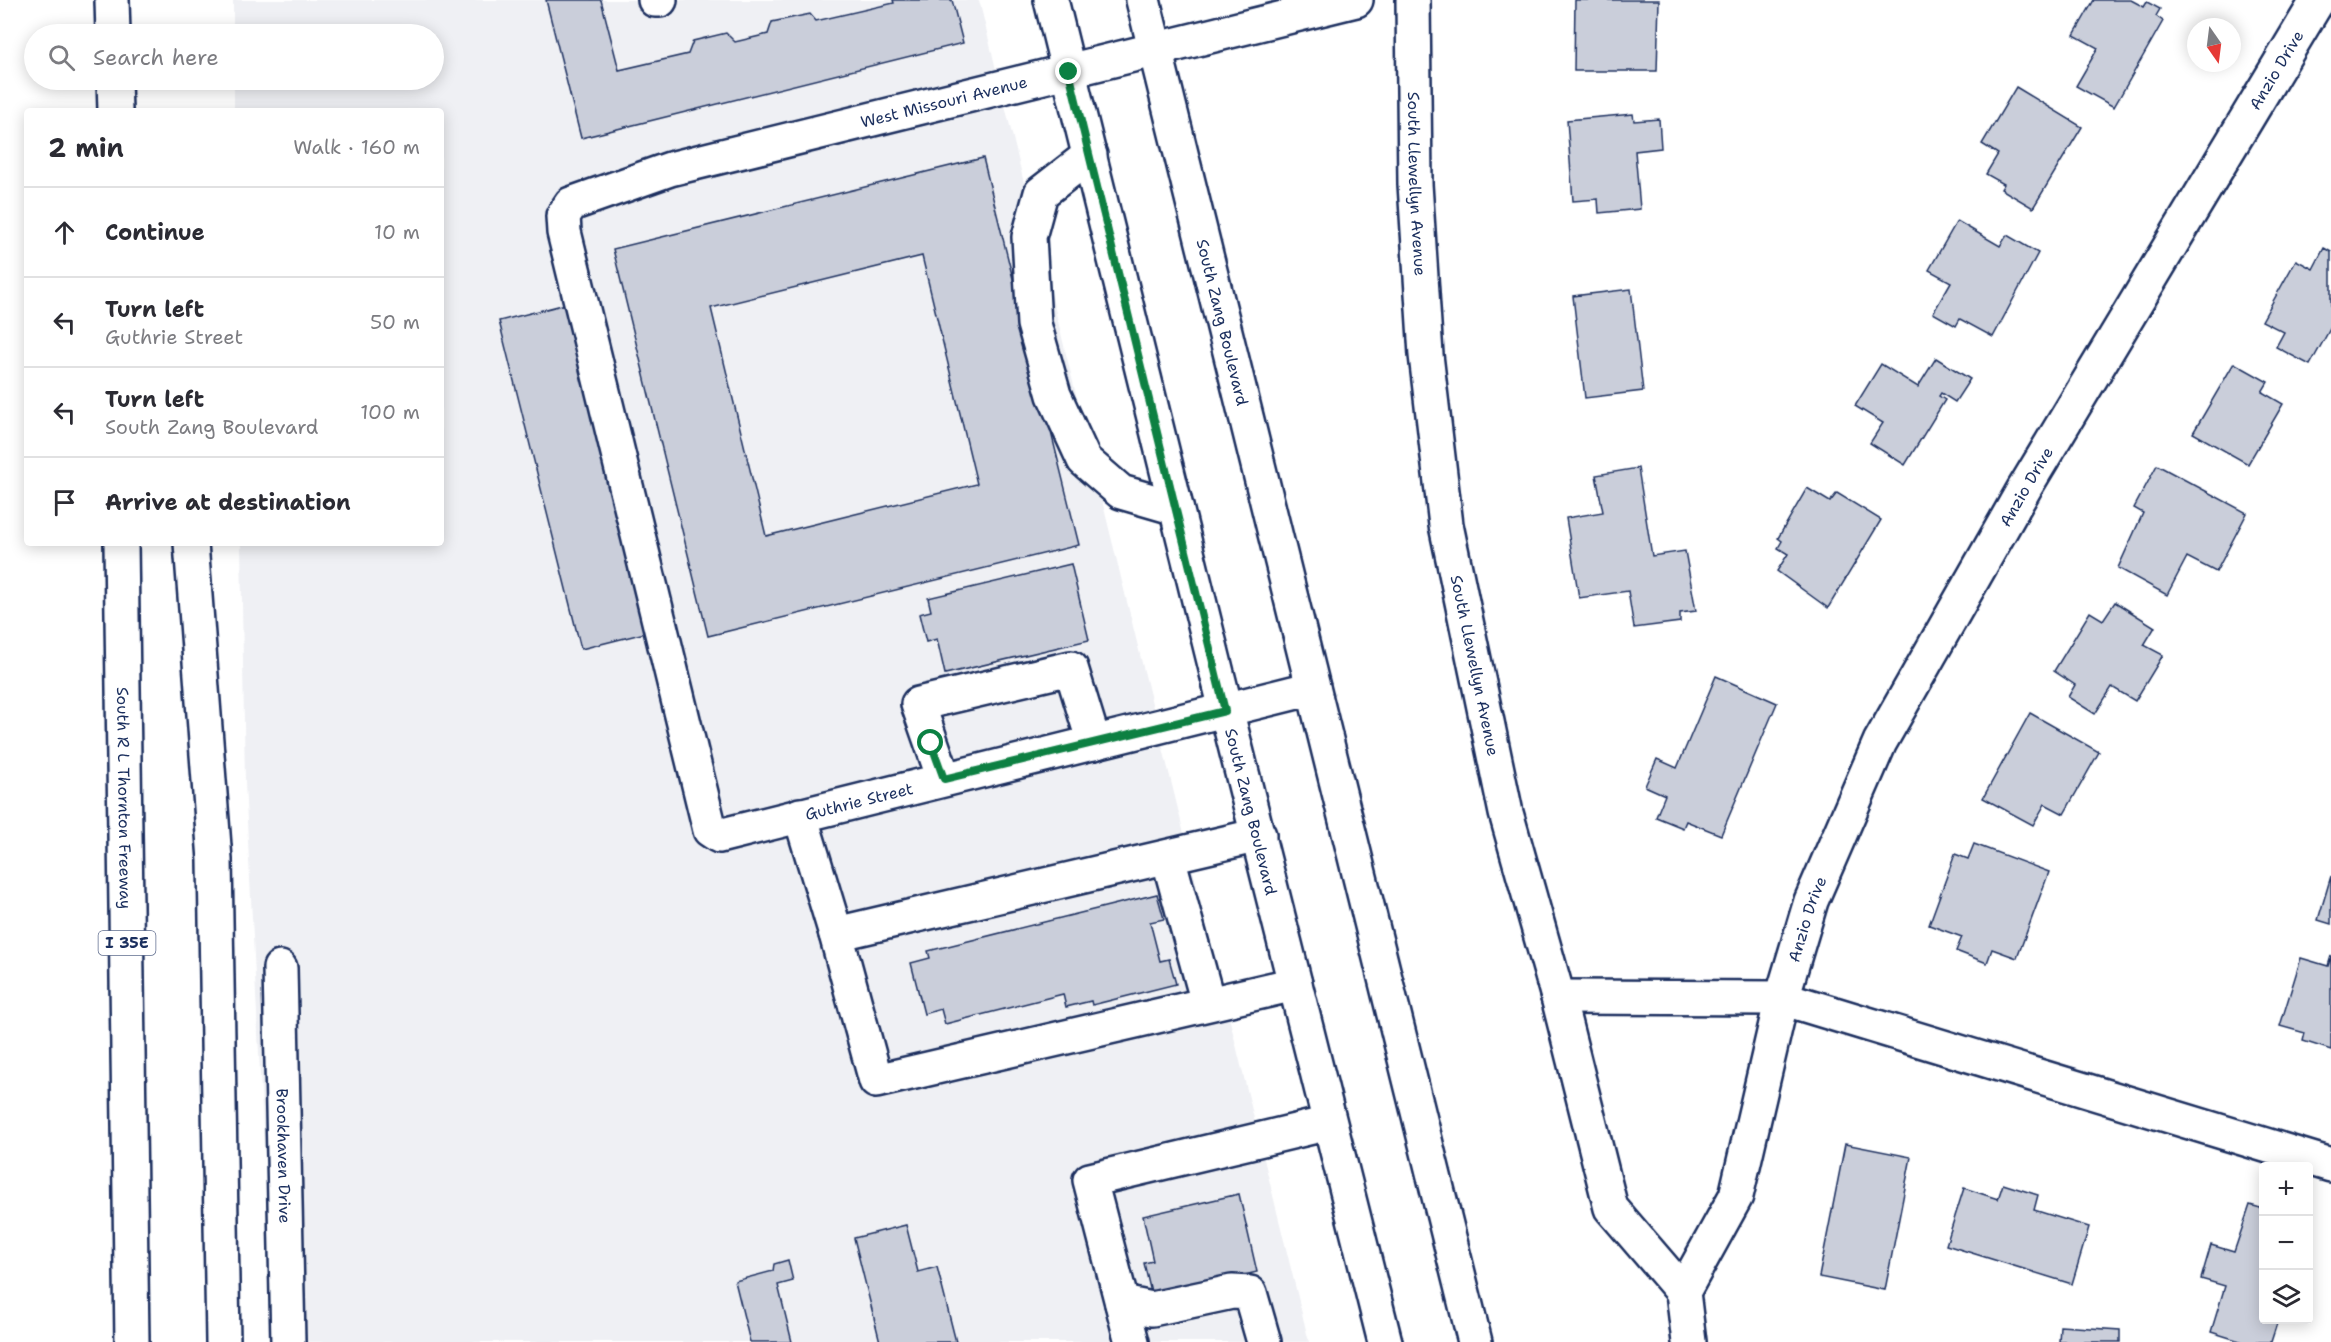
<!DOCTYPE html>
<html lang="en">
<head>
<meta charset="utf-8">
<style>
  body { margin:0; font-family:"Shantell Sans",sans-serif; background:#f2f2f3; color:#2b2b33 }
  .controls { position:absolute; right:18px; bottom:18px; display:grid; overflow:hidden; border-radius:6px; box-shadow:0 3px 15px #0003 }
  .controls button { width:54px; height:54px; display:grid; place-items:center; padding:0; border:0; border-bottom:2px solid #e1e1e2; background:#fff; color:#2b2b33; font:30px sans-serif }
  .compass { position:absolute; left:2187px; top:18px; width:54px; height:54px; border-radius:50%; background:#fff; box-shadow:0 3px 15px #0003; rotate:166deg }
  .stop { position:absolute; width:18px; height:18px; margin:-14px; border:4px solid #0b8043; border-radius:50%; background:#fff }
  .stop.end { background:#0b8043; border-color:#fff; box-shadow:0 2px 6px #0008 }
  .list { margin:0; padding:0; list-style:none }
  h2 { display:flex; justify-content:space-between; align-items:center; height:78px; margin:0; padding:0 24px; font-size:26px }
  h2 small { font-size:20px; font-weight:400; color:#7c7c81 }
  .list li { display:grid; grid-template-columns:39px 1fr auto; gap:18px; align-items:center; box-sizing:border-box; height:90px; padding:0 24px; border-top:2px solid #e1e1e2 }
  .list b { display:block; font-size:22px; white-space:nowrap }
  .list p { margin:0; font-size:20px; white-space:nowrap; color:#7c7c81 }
  .list em { font-size:20px; font-style:normal; color:#7c7c81 }
  .icon { flex:none; width:33px; height:33px; fill:none; stroke:currentColor; stroke-width:2; stroke-linecap:round; stroke-linejoin:round }
  .map { position:relative; flex:none; width:2331px; height:1342px; overflow:hidden }
  .search { position:absolute; background:#fff; box-shadow:0 3px 15px #0003; left:24px; top:24px; width:420px; height:66px; display:flex; align-items:center; gap:15px; box-sizing:border-box; padding:0 21px; border-radius:33px; color:#7c7c81; font-size:22px }
  .panel { position:absolute; background:#fff; box-shadow:0 3px 15px #0003; left:24px; top:108px; width:420px; height:438px; border-radius:6px }
  .map>svg:first-child { display:block }
</style>
</head>
<body>
<div class="map">
<svg width="2331" height="1342" viewBox="0 0 2331 1342">
  <rect width="100%" height="100%" fill="#fff"/>
  <filter id="ink" filterUnits="userSpaceOnUse"><feTurbulence type="fractalNoise" baseFrequency=".0167" numOctaves="2"/><feDisplacementMap in="SourceGraphic" scale="12" xChannelSelector="R" yChannelSelector="G"/><feConvolveMatrix kernelMatrix="1 2 1 2 8 2 1 2 1" color-interpolation-filters="sRGB"/></filter>
  <g filter="url(#ink)">
    <path fill="#eff0f4" d="M233,0H979L1309,1342H274L245,783L241,543H441V111H234V80H434V34H233Z"/>
    <g fill="#caceda" stroke="#1b2f5e" stroke-width="1.5" fill-rule="evenodd">
      <path d="M546,0H601L619,70L688,54L693,41L726,33L735,42L768,34L772,22L810,14L816,21L894,3L893,0H952L963,43L581,138Z"/>
      <path d="M1575,0H1659L1657,71H1574Z"/>
      <path d="M2094,0H2131L2144,7L2147,2L2160,9L2156,16L2163,21L2114,107L2076,86L2098,48L2074,35Z"/>
      <path d="M2016,87L2082,127L2033,208L2001,189L2004,184L1986,174L1998,154L1982,144Z"/>
      <path d="M1633,114L1634,121L1659,119L1661,148L1635,151L1640,209L1599,213L1598,199L1573,201L1567,120Z"/>
      <path d="M983,158L1079,545L708,636L613,249ZM922,256L977,484L766,536L711,308Z"/>
      <path d="M1957,221L2000,246L2007,235L2038,253L1993,337L1960,319L1956,326L1933,313L1951,282L1929,270Z"/>
      <path d="M2324,248L2331,252V327L2310,365L2276,347L2284,332L2262,321L2296,260L2313,269Z"/>
      <path d="M1631,289L1643,391L1585,398L1573,296Z"/>
      <path d="M566,304L649,632L581,649L499,321Z"/>
      <path d="M1936,358L1970,379L1955,402L1941,393L1939,396L1945,400L1905,465L1870,443L1883,423L1855,406L1881,364L1918,387Z"/>
      <path d="M2234,363L2268,382L2262,392L2283,404L2248,464L2193,433Z"/>
      <path d="M2157,465L2247,513L2216,572L2187,557L2167,595L2118,568L2143,513L2134,508Z"/>
      <path d="M1638,468L1652,556L1685,551L1696,611L1680,613V622L1634,628L1628,591L1579,598L1566,518L1603,512L1596,475Z"/>
      <path d="M1807,488L1830,502L1837,493L1881,520L1828,608L1777,571L1788,554L1778,548L1782,541L1778,538Z"/>
      <path d="M1071,564L1089,640L945,674L937,639L926,642L919,614L931,611L928,598Z"/>
      <path d="M2115,602L2155,627L2144,645L2163,655L2135,701L2112,687L2095,714L2068,697L2075,685L2054,671L2090,612L2103,620Z"/>
      <path d="M1716,676L1777,703L1721,835L1686,821L1683,828L1656,817L1665,795L1645,786L1657,759L1677,768Z"/>
      <path d="M2030,713L2099,752L2064,814L2045,804L2033,825L1983,798Z"/>
      <path d="M1974,844L2049,872L2017,958L1992,949L1987,963L1956,951L1962,937L1929,925L1955,854L1968,859Z"/>
      <path d="M2331,876V924L2318,920Z"/>
      <path d="M1157,894L1164,919L1150,922L1160,961L1169,959L1176,984L1092,1005L1091,1001L1066,1007L1063,994L945,1024L941,1009L924,1014L911,963L930,958L928,951Z"/>
      <path d="M2331,956V1050L2303,1041L2305,1033L2280,1026L2301,958L2328,966Z"/>
      <path d="M1845,1144L1911,1157L1885,1290L1819,1277Z"/>
      <path d="M2003,1184L2038,1195L2034,1210L2089,1227L2072,1284L1946,1245L1964,1188L1998,1199Z"/>
      <path d="M1239,1194L1257,1272L1152,1297L1144,1263L1153,1261L1143,1216Z"/>
      <path d="M2250,1205L2264,1209V1320H2278L2271,1342H2243L2211,1332L2225,1286L2201,1279L2211,1245L2234,1252Z"/>
      <path d="M906,1225L918,1272L937,1267L956,1342H880L854,1238Z"/>
      <path d="M788,1260L793,1281L778,1285L792,1342H750L735,1281L773,1271L774,1264Z"/>
      <path d="M2060,1326L2120,1330V1342H2059Z"/>
    </g>
    <g fill="none" stroke-linecap="round" stroke-linejoin="round">
      <g stroke="#1b2f5e" stroke-width="38">
        <g id="minor">
          <path d="M655,0H660"/>
          <path id="s1" d="M1051,0C1161,448 1271,895 1385,1342"/>
          <path id="s2" d="M1143,0L1475,1342"/>
          <path id="s3" d="M1413,0L1415,184L1426,355L1446,525L1506,813L1558,997L1611,1208L1683,1292"/>
          <path d="M1090,155L1041,193L1029,237L1034,324L1054,395L1084,460L1121,492L1176,508"/>
          <path id="s4" d="M1313,688L719,836L710,830L564,232L563,216L571,204L670,169L1356,0"/>
          <path d="M944,779L918,704L1071,668L1094,743"/>
          <path d="M800,815L836,934"/>
          <path d="M1259,835L836,934L876,1081L1295,984"/>
          <path d="M1168,857L1208,1003"/>
          <path id="s5" d="M280,968L288,1342"/>
          <path d="M1558,997L1782,998L2331,1165"/>
          <path d="M1122,1303L1152,1309L1232,1292L1250,1293L1264,1342"/>
          <path d="M1132,1342L1090,1180L1329,1123"/>
          <path id="s6" d="M1689,1342L1683,1292L1736,1196L1782,998L1811,901L1880,742L2024,489L2318,0"/>
        </g>
      </g>
      <g stroke="#1b2f5e" stroke-width="38">
        <g id="highway">
          <path d="M112,0L113,34"/>
          <path d="M114,80L115,111"/>
          <path id="s7" d="M121,543L132,1342"/>
          <path d="M191,543L215,860L223,1342"/>
        </g>
      </g>
      <use href="#minor" stroke="#fff" stroke-width="33"/>
      <use href="#highway" stroke="#fff" stroke-width="33"/>
    </g>
  </g>
  <g fill="none" stroke-linecap="round" stroke-linejoin="round" filter="url(#ink)">
    <path stroke="#0b8043" stroke-width="8" d="M931,743L944,779L1225,711L1069,72"/>
  </g>
  <g text-anchor="middle" stroke-width="4.5" stroke-linejoin="round" paint-order="stroke">
    <rect fill="#fff" stroke="#5f6d8e" stroke-width="1.5" x="98.5" y="931" width="57" height="24" rx="4.5"/>
    <g font-size="15" font-weight="bold" fill="#1b2f5e">
      <text x="127" y="948">I 35E</text>
    </g>
    <g font-size="16" fill="#1b2f5e" stroke="#fff">
      <text dy="6" stroke="none"><textPath href="#s6" startOffset="1418">Anzio Drive</textPath></text>
      <text dy="6" stroke="none"><textPath href="#s4" startOffset="1656">West Missouri Avenue</textPath></text>
      <text dy="6" stroke="none"><textPath href="#s3" startOffset="184">South Llewellyn Avenue</textPath></text>
      <text dy="6" stroke="none"><textPath href="#s2" startOffset="332">South Zang Boulevard</textPath></text>
      <text dy="6" stroke="none"><textPath href="#s6" startOffset="932">Anzio Drive</textPath></text>
      <text dy="6" stroke="none"><textPath href="#s3" startOffset="670">South Llewellyn Avenue</textPath></text>
      <text dy="6" stroke="none"><textPath href="#s7" startOffset="255">South R L Thornton Freeway</textPath></text>
      <text transform="translate(859 801) rotate(-14)" y="6">Guthrie Street</text>
      <text dy="6" stroke="none"><textPath href="#s1" startOffset="836">South Zang Boulevard</textPath></text>
      <text dy="6" stroke="none"><textPath href="#s6" startOffset="446">Anzio Drive</textPath></text>
      <text dy="6" stroke="none"><textPath href="#s5" startOffset="188">Brookhaven Drive</textPath></text>
    </g>
  </g>
</svg>
<div class="controls">
<button>+</button>
<button>−</button>
<button><svg class="icon" aria-label="layers" viewBox="0 0 24 24"><path d="M12 4l9 5-9 5-9-5zM3 14l9 5 9-5"/></svg></button>
</div>
<svg class="compass" viewBox="-18 -18 36 36"><path d="M0-13l5 13h-10z" fill="#e53935"/><path d="M0 13l5-13h-10z" fill="#7c7c81"/></svg>
<div class="stop" style="left:931px;top:743px"></div>
<div class="stop end" style="left:1069px;top:72px"></div>
<div class="search"><svg class="icon" aria-label="search" viewBox="0 0 24 24"><circle cx="10" cy="10" r="6"/><path d="M15 15l6 6"/></svg>Search here</div>
<section class="panel">
<h2>2 min<small>Walk · 160 m</small></h2>
<ul class="list">
<li><svg class="icon" aria-label="ahead" viewBox="0 0 24 24"><path d="M12 20V5M6 11l6-6 6 6"/></svg><div><b>Continue</b></div><em>10 m</em></li>
<li><svg class="icon" aria-label="left" viewBox="0 0 24 24"><path d="M17 20v-9H6M10 6l-5 5 5 5"/></svg><div><b>Turn left</b><p>Guthrie Street</p></div><em>50 m</em></li>
<li><svg class="icon" aria-label="left" viewBox="0 0 24 24"><path d="M17 20v-9H6M10 6l-5 5 5 5"/></svg><div><b>Turn left</b><p>South Zang Boulevard</p></div><em>100 m</em></li>
<li><svg class="icon" aria-label="arrive" viewBox="0 0 24 24"><path d="M6 21V4h12l-3 4 3 4H6"/></svg><div><b>Arrive at destination</b></div></li>
</ul>
</section>
</div>
</body>
</html>
